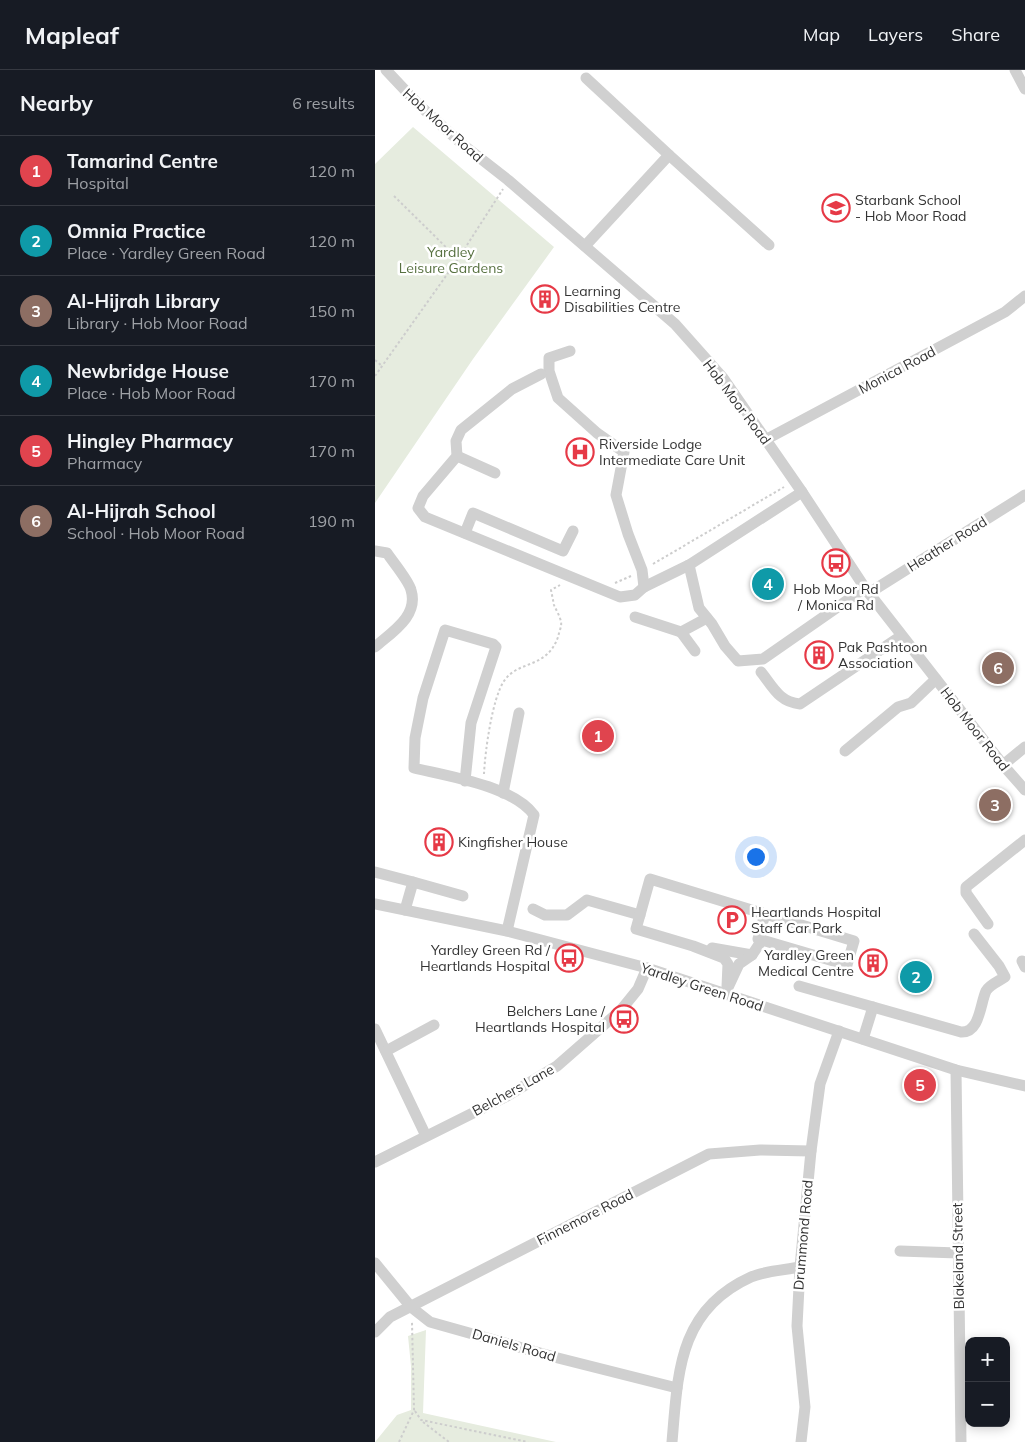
<!DOCTYPE html>
<html lang="en">
<head>
<meta charset="utf-8">
<style>
  body { margin:0; font-family:Mulish,sans-serif; background:#242831; color:#f1f3f6 }
  .controls { position:absolute; right:15px; bottom:15px; display:grid; overflow:hidden; border-radius:10px; box-shadow:0 2px 12px #0003 }
  .controls button { width:45px; height:45px; display:grid; place-items:center; padding:0; border:0; border-bottom:1px solid #363941; background:#171b24; color:#f1f3f6; font:25px sans-serif }
  .you { position:absolute; left:380px; top:786px; width:18px; height:18px; margin:-12px; border:4px solid #fff; border-radius:50%; background:#1a73e8; box-shadow:0 0 0 8px #1a73e833 }
  .badge { display:grid; place-items:center; width:32px; height:32px; border-radius:50%; background:#e63946; color:#fff; font-size:16px; font-weight:700 }
  .pin { position:absolute; translate:-50% -50%; border:2px solid #fff; box-shadow:0 1px 5px #0006 }
  .list { margin:0; padding:0; list-style:none }
  h2 { display:flex; justify-content:space-between; align-items:center; height:65px; margin:0; padding:0 20px; font-size:21px }
  h2 small { font-size:16px; font-weight:400; color:#9ea1a6 }
  .list li { display:grid; grid-template-columns:32px 1fr auto; gap:15px; align-items:center; box-sizing:border-box; height:70px; padding:0 20px; border-top:1px solid #363941 }
  .list b { display:block; font-size:19px; white-space:nowrap }
  .list p { margin:0; font-size:16px; white-space:nowrap; color:#9ea1a6 }
  .list em { font-size:16px; font-style:normal; color:#9ea1a6 }
  .map { position:relative; flex:none; width:650px; height:1372px; overflow:hidden }
  header { display:flex; align-items:center; gap:30px; box-sizing:border-box; height:70px; padding:0 25px; background:#171b24; border-bottom:1px solid #363941 }
  header strong { font-size:24px }
  nav { display:flex; gap:28px; margin-inline-start:auto; font-size:18px }
  main { display:flex }
  aside { flex:1; background:#171b24 }
  .map>svg:first-child { display:block }
</style>
</head>
<body>
<header>
<strong>Mapleaf</strong>
<nav><a>Map</a><a>Layers</a><a>Share</a></nav>
</header>
<main>
<aside>
<h2>Nearby<small>6 results</small></h2>
<ul class="list">
<li><span class="badge" style="background:#e0444e">1</span><div><b>Tamarind Centre</b><p>Hospital</p></div><em>120 m</em></li>
<li><span class="badge" style="background:#0f9aa8">2</span><div><b>Omnia Practice</b><p>Place · Yardley Green Road</p></div><em>120 m</em></li>
<li><span class="badge" style="background:#8d6e63">3</span><div><b>Al-Hijrah Library</b><p>Library · Hob Moor Road</p></div><em>150 m</em></li>
<li><span class="badge" style="background:#0f9aa8">4</span><div><b>Newbridge House</b><p>Place · Hob Moor Road</p></div><em>170 m</em></li>
<li><span class="badge" style="background:#e0444e">5</span><div><b>Hingley Pharmacy</b><p>Pharmacy</p></div><em>170 m</em></li>
<li><span class="badge" style="background:#8d6e63">6</span><div><b>Al-Hijrah School</b><p>School · Hob Moor Road</p></div><em>190 m</em></li>
</ul>
</aside>
<div class="map">
<svg width="650" height="1372" viewBox="0 0 650 1372">
  <rect width="100%" height="100%" fill="#fff"/>
  <g fill="#e6ecdf">
    <path d="M38,57L179,177L98,289L0,433V94Z"/>
    <path d="M51,1260L48,1343L181,1372H0L22,1345L36,1340V1296L33,1266Z"/>
  </g>
  <g fill="none" stroke-linecap="round" stroke-linejoin="round">
    <g stroke="#cdcdcd" stroke-width="2" stroke-dasharray="2.5 2.5" stroke-linecap="butt">
      <path d="M19,126L83,189"/>
      <path d="M0,290L7,296"/>
      <path d="M0,306L83,189L128,119"/>
      <path d="M278,494L409,417"/>
      <path d="M240,513L256,506"/>
      <path d="M109,704C110,682 117,629 129,611C143,590 172,599 183,567C184,562 187,556 186,552C185,546 181,540 179,535C178,530 177,525 176,520L185,515"/>
      <path d="M40,1341L46,1350L153,1372"/>
      <path d="M48,1352L74,1372"/>
      <path d="M24,1372L39,1340L37,1252"/>
    </g>
    <g stroke="#d0d0d0" stroke-width="11">
      <path d="M11,0L44,35L87,74L133,110L300,254L348,308L427,422L490,518L628,695L650,720"/>
      <path d="M640,0L650,19"/>
      <path d="M211,8L294,85"/>
      <path d="M210,176L294,85L394,175"/>
      <path d="M195,281L174,288V301L183,328L222,363L249,382L241,425L253,464L267,500L269,517"/>
      <path d="M166,304L137,319L86,360L81,371L82,386L48,426L43,438L50,447L245,527L260,525L269,517L314,495L427,422"/>
      <path d="M390,370L630,242L650,226"/>
      <path d="M82,386L120,403"/>
      <path d="M90,463L98,443L188,481L198,461"/>
      <path d="M0,481L12,483C18,492 34,511 36,520C44,546 17,562 0,577"/>
      <path d="M314,495L324,538L337,554L350,576L363,591L388,589L490,518"/>
      <path d="M494,523L650,425"/>
      <path d="M260,547L306,562L332,548"/>
      <path d="M306,562L320,581"/>
      <path d="M386,602C398,617 404,632 425,634L526,566"/>
      <path d="M470,681L523,637L536,633L561,609"/>
      <path d="M628,695L650,677"/>
      <path d="M90,711L96,653L121,577L118,574L70,560L48,628L40,668L39,698C73,706 138,716 159,745L132,861"/>
      <path d="M128,723L144,643"/>
      <path d="M0,802L38,812L30,840"/>
      <path d="M38,812L88,826"/>
      <path d="M0,834L132,861L272,898L581,1000L650,1016"/>
      <path d="M158,839L170,845H192L212,830L265,845"/>
      <path d="M613,854L591,823V817L650,770"/>
      <path d="M383,869L390,844"/>
      <path d="M337,878L377,885"/>
      <path d="M647,891L650,897"/>
      <path d="M424,916L498,937L488,969"/>
      <path d="M350,924L364,894L377,885L387,870L472,895L479,871L275,809L261,859L318,876L349,888L353,894L352,917"/>
      <path d="M498,937L586,962C605,963 605,934 611,921C614,915 624,911 630,907L624,896L599,864"/>
      <path d="M0,959L51,1066"/>
      <path d="M11,981L59,955"/>
      <path d="M581,1000L586,1372"/>
      <path d="M0,1092L132,1026L182,996L246,940L263,919L272,898"/>
      <path d="M525,1181L583,1183"/>
      <path d="M0,1193L36,1237L55,1252L179,1287L302,1318"/>
      <path d="M0,1262L15,1247L334,1084L385,1080L436,1081"/>
      <path d="M297,1372C303,1303 303,1240 376,1207C389,1201 410,1200 425,1197"/>
      <path d="M426,1372L430,1337L422,1256L425,1197L436,1081L445,1014L464,961"/>
    </g>
  </g>
  <defs>
    <g id="school-ring" transform="scale(1.4375)"><circle r="9.5" fill="#fff" stroke="#e63946" stroke-width="1.5"/><path d="M0-5L7-2L0 1L-7-2ZM-4 1L0 2.5L4 1V4Q0 6-4 4Z" fill="#e63946"/></g>
    <g id="building-ring" transform="scale(1.4375)"><circle r="9.5" fill="#fff" stroke="#e63946" stroke-width="1.5"/><path d="M-4-6H4V6H1V3H-1V6H-4ZM-2.5-4.3h1.7v1.8h-1.7ZM.8-4.3h1.7v1.8H.8ZM-2.5-1h1.7V.8h-1.7ZM.8-1h1.7V.8H.8Z" fill="#e63946"/></g>
    <g id="hospital-ring" transform="scale(1.4375)"><circle r="9.5" fill="#fff" stroke="#e63946" stroke-width="1.5"/><path d="M-5-5h3v3.5h4V-5h3V5h-3V1.5h-4V5h-3Z" fill="#e63946"/></g>
    <g id="bus-ring" transform="scale(1.4375)"><circle r="9.5" fill="#fff" stroke="#e63946" stroke-width="1.5"/><path d="M-5-6H5V4H4V6H2V4H-2V6H-4V4H-5ZM-3.5-4V0h7V-4ZM-3.5 1.2v1.5H-2V1.2ZM2 1.2v1.5H3.5V1.2Z" fill="#e63946"/></g>
    <g id="parking-ring" transform="scale(1.4375)"><circle r="9.5" fill="#fff" stroke="#e63946" stroke-width="1.5"/><path d="M-3.5-5.5H1a3.5 3.5 0 0 1 0 7H-1V5.5H-3.5ZM-1-3.4V-.6H.8a1.4 1.4 0 0 0 0-2.8Z" fill="#e63946"/></g>
  </defs>
  <g fill-rule="evenodd">
    <use href="#school-ring" x="461" y="138"/>
    <use href="#building-ring" x="170" y="229"/>
    <use href="#hospital-ring" x="205" y="382"/>
    <use href="#bus-ring" x="461" y="493"/>
    <use href="#building-ring" x="444" y="585"/>
    <use href="#building-ring" x="64" y="772"/>
    <use href="#parking-ring" x="357" y="850"/>
    <use href="#bus-ring" x="194" y="888"/>
    <use href="#building-ring" x="498" y="893"/>
    <use href="#bus-ring" x="249" y="949"/>
  </g>
  <g text-anchor="middle" stroke-width="5" stroke-linejoin="round" paint-order="stroke">
    <g font-size="14" fill="#333" stroke="#fff">
      <text transform="translate(68 55) rotate(42)" y="5">Hob Moor Road</text>
      <text transform="translate(522 300) rotate(-28)" y="5">Monica Road</text>
      <text transform="translate(362 332) rotate(53)" y="5">Hob Moor Road</text>
      <text transform="translate(572 474) rotate(-32)" y="5">Heather Road</text>
      <text transform="translate(600 659) rotate(52)" y="5">Hob Moor Road</text>
      <text transform="translate(327 917) rotate(18)" y="5">Yardley Green Road</text>
      <text transform="translate(138 1020) rotate(-29)" y="5">Belchers Lane</text>
      <text transform="translate(210 1147) rotate(-27)" y="5">Finnemore Road</text>
      <text transform="translate(428 1165) rotate(-85)" y="5">Drummond Road</text>
      <text transform="translate(583 1186) rotate(-91)" y="5">Blakeland Street</text>
      <text transform="translate(139 1275) rotate(16)" y="5">Daniels Road</text>
    </g>
    <g font-size="14" fill="#333" stroke="#fff" text-anchor="start">
      <text x="480" y="135">Starbank School<tspan x="480" dy="16">- Hob Moor Road</tspan></text>
      <text x="189" y="226">Learning<tspan x="189" dy="16">Disabilities Centre</tspan></text>
      <text x="224" y="379">Riverside Lodge<tspan x="224" dy="16">Intermediate Care Unit</tspan></text>
      <text x="461" y="524" text-anchor="middle">Hob Moor Rd<tspan x="461" dy="16">/ Monica Rd</tspan></text>
      <text x="463" y="582">Pak Pashtoon<tspan x="463" dy="16">Association</tspan></text>
      <text x="83" y="777">Kingfisher House</text>
      <text x="376" y="847">Heartlands Hospital<tspan x="376" dy="16">Staff Car Park</tspan></text>
      <text x="175" y="885" text-anchor="end">Yardley Green Rd /<tspan x="175" dy="16">Heartlands Hospital</tspan></text>
      <text x="479" y="890" text-anchor="end">Yardley Green<tspan x="479" dy="16">Medical Centre</tspan></text>
      <text x="230" y="946" text-anchor="end">Belchers Lane /<tspan x="230" dy="16">Heartlands Hospital</tspan></text>
    </g>
    <g font-size="14" fill="#56703f" stroke="#fff">
      <text x="76" y="187">Yardley<tspan x="76" dy="16">Leisure Gardens</tspan></text>
    </g>
  </g>
</svg>
<div class="controls">
<button>+</button>
<button>−</button>
</div>
<div class="you"></div>
<div class="pin badge" style="left:223px;top:666px;background:#e0444e">1</div>
<div class="pin badge" style="left:541px;top:907px;background:#0f9aa8">2</div>
<div class="pin badge" style="left:620px;top:735px;background:#8d6e63">3</div>
<div class="pin badge" style="left:393px;top:514px;background:#0f9aa8">4</div>
<div class="pin badge" style="left:545px;top:1015px;background:#e0444e">5</div>
<div class="pin badge" style="left:623px;top:598px;background:#8d6e63">6</div>
</div>
</main>
</body>
</html>
